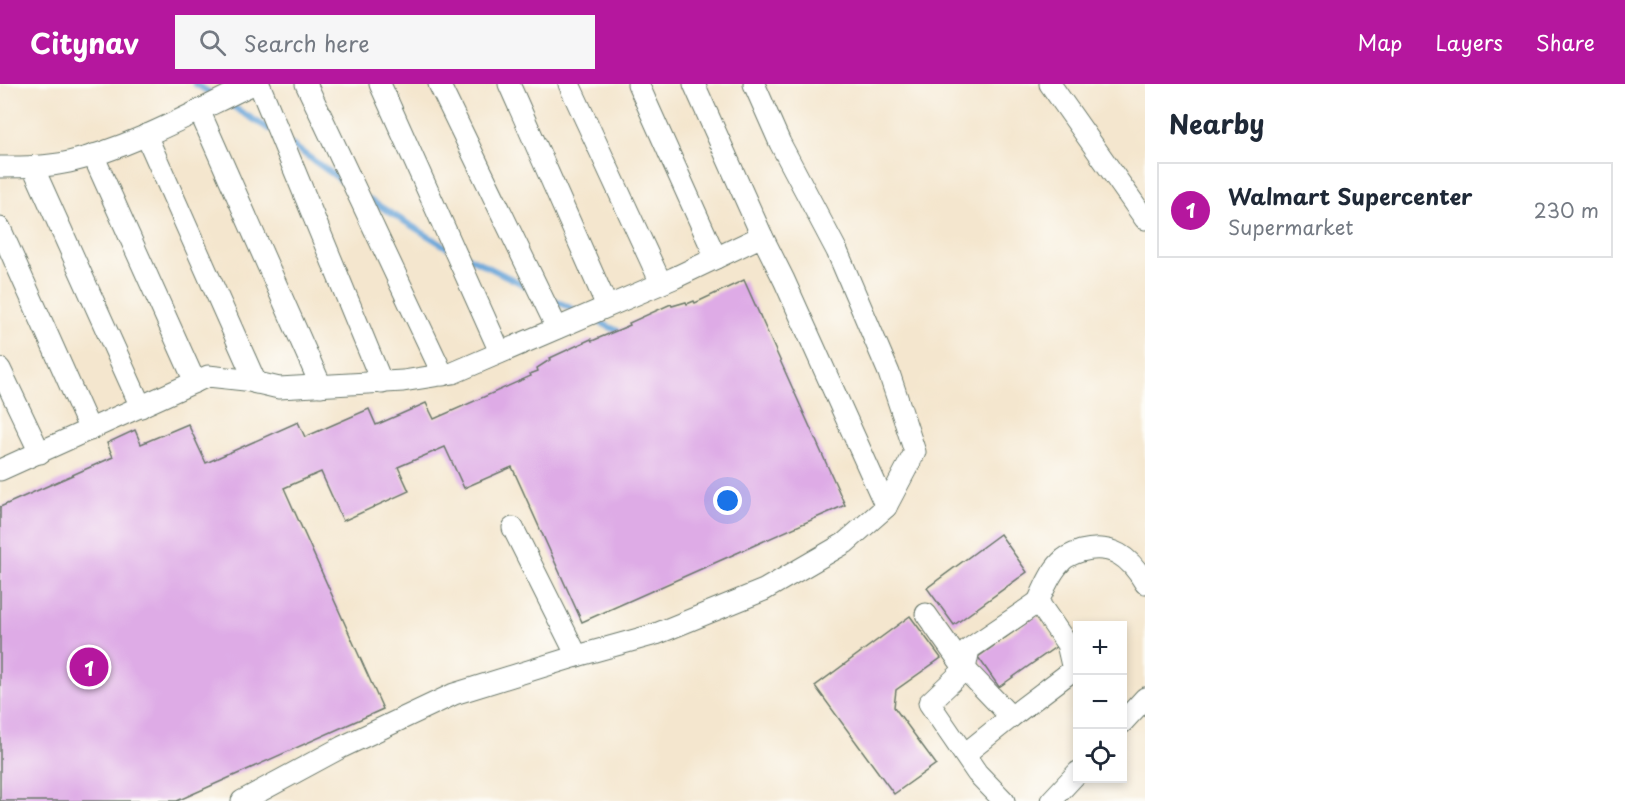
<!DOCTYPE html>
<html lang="en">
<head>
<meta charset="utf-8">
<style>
  body { margin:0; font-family:"Playpen Sans",sans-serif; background:#f6f6f7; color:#1f2937 }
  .controls { position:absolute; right:18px; bottom:18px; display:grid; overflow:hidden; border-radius:0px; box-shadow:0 3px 9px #0003 }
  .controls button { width:54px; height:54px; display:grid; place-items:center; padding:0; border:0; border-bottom:2px solid #e0e1e3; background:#fff; color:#1f2937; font:30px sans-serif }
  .you { position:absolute; left:728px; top:417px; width:21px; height:21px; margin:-15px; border:4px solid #fff; border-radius:50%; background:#1a73e8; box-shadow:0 0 0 9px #1a73e833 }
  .badge { display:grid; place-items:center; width:39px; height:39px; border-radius:50%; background:#b5179e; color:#fff; font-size:20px; font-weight:700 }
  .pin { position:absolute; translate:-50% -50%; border:3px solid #fff; box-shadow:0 2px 6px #0006 }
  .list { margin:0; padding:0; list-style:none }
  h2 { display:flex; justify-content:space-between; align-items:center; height:78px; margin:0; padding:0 24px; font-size:26px }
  h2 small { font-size:20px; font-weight:400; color:#747a83 }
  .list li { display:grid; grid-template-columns:39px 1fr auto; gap:18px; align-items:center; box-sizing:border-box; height:96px; margin:0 12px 12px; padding:0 12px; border:2px solid #e0e1e3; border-radius:0px }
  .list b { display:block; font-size:22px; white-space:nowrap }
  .list p { margin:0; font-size:20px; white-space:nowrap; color:#747a83 }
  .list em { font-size:20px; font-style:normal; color:#747a83 }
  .icon { flex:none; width:33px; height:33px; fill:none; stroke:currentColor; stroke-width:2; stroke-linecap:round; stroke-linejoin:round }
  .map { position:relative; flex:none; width:1145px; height:717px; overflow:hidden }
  header { display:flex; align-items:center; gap:36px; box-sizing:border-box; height:84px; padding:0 30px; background:#b5179e; color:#fff }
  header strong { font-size:28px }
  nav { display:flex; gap:33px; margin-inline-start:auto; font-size:21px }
  .search { width:420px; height:54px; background:#f6f6f7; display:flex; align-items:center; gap:15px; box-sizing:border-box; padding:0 21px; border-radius:0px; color:#747a83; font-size:22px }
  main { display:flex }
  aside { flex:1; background:#fff }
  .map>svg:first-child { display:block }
</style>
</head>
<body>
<header>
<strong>Citynav</strong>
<div class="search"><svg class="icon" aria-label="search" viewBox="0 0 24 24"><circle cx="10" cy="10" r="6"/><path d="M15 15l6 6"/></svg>Search here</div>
<nav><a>Map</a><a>Layers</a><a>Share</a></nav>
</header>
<main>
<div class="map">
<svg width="1145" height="717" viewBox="0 0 1145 717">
  <rect width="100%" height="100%" fill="#fdfcf7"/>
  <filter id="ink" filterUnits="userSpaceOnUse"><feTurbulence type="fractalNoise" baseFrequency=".0167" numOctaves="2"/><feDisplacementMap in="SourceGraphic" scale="12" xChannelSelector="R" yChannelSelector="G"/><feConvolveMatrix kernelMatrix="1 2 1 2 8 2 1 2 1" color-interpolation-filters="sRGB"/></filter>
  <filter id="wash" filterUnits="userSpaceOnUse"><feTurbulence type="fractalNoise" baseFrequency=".008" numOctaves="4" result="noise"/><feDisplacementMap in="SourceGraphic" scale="24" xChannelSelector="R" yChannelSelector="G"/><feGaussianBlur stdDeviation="1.35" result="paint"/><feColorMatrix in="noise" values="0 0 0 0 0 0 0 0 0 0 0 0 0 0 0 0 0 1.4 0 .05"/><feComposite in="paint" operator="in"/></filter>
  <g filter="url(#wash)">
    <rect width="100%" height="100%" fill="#f4e6ce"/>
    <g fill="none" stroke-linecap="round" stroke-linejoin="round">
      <g stroke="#67a4d8" stroke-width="6">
        <path d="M195,0L216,12"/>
        <path d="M227,19L269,45"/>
        <path d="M292,61L345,99"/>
        <path d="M368,115L446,163"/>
        <path d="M464,171L530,204"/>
        <path d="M550,214L581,229"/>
        <path d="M593,235L624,250"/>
      </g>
    </g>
    <g id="blocks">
      <g fill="#deabe6">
        <path d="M744,196L845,421L582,538L512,383L464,404L445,363L398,383L409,407L343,437L321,388L284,404L383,625L177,717H0V423L113,373L107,359L135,346L141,360L188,340L206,379L298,338L305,353L369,325L376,341L426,319L434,335L531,292L530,290L538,287L537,284L551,275L550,274L591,255L592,257L630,241L629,239L671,220L672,222L686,218L687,220L694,217L695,219Z"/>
        <path d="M1000,450L1027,488L954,541L927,504Z"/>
        <path d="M910,532L941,574L896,606L894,623L936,680L894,710L815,602Z"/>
        <path d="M1036,532L1057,562L999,603L978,573Z"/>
      </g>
    </g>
  </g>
  <g filter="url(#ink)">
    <use href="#blocks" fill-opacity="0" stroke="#6a786a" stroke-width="1.5"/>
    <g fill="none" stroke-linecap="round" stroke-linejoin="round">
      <g stroke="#6a786a" stroke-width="23">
        <g id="minor">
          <path d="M259,0L382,299"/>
          <path d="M306,0L443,291"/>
          <path d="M380,0L500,268"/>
          <path d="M439,0L557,244"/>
          <path d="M509,0L607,222"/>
          <path d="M569,0L661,199"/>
          <path d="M638,0L716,174"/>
          <path d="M694,0L762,152"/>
          <path d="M754,0L780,59L837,167L889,289L915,368L886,423"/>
          <path d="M1050,0L1145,135"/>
          <path d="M199,26L321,302"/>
          <path d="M146,51L256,299"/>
          <path d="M93,71L195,298"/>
          <path d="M0,83C23,83 47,83 69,78C133,63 194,28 253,0"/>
          <path d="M33,83L141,323"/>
          <path d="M0,144L90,346"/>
          <path d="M0,285L40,369"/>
          <path d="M0,386L208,292L245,296L279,304L403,297L453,289L674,194L762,152L784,196L886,423L845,459L764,506L656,550L577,572L513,444"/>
          <path d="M926,530L965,585"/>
          <path d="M965,585L969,565L1038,518"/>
          <path d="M1122,639L1145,614"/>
          <path d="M965,670L1011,633"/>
          <path d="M242,717L342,663L454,610L577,572"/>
          <path d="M1004,717L977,689L929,619L965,585L1011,633L1073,586L1067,560L1038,518C1044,505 1050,489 1061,478C1065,473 1075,469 1081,467C1112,459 1130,473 1145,499"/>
          <path d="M1051,717L1078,688"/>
        </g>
      </g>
      <use href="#minor" stroke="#fff" stroke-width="21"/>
    </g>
  </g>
</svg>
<div class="controls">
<button>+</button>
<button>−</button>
<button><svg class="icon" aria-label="locate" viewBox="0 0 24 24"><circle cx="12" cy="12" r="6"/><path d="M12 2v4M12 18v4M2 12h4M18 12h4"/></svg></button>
</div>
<div class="you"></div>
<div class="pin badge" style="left:89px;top:583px">1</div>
</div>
<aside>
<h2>Nearby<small></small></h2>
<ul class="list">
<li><span class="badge">1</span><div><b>Walmart Supercenter</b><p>Supermarket</p></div><em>230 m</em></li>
</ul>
</aside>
</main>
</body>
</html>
